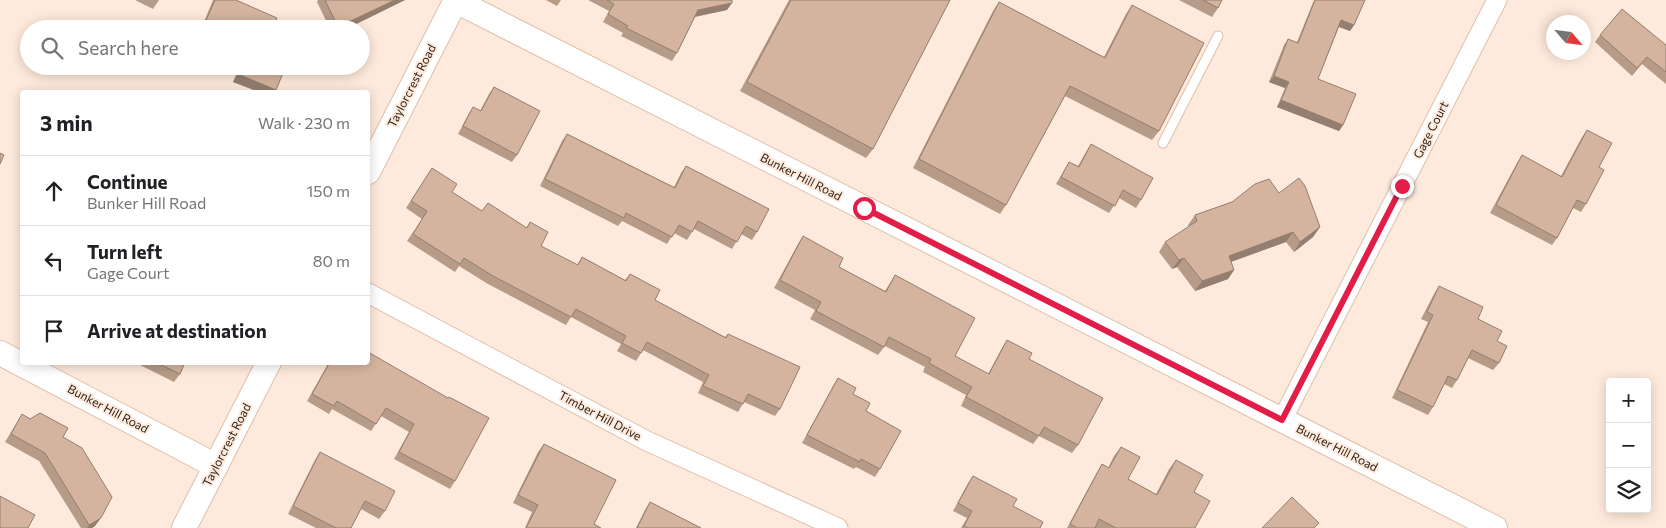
<!DOCTYPE html>
<html lang="en">
<head>
<meta charset="utf-8">
<style>
  body { margin:0; font-family:Commissioner,sans-serif; background:#f2f2f2; color:#202124 }
  .controls { position:absolute; right:15px; bottom:15px; display:grid; overflow:hidden; border-radius:5px; box-shadow:0 2px 12px #0003 }
  .controls button { width:45px; height:45px; display:grid; place-items:center; padding:0; border:0; border-bottom:1px solid #e0e0e0; background:#fff; color:#202124; font:25px sans-serif }
  .compass { position:absolute; left:1546px; top:15px; width:45px; height:45px; border-radius:50%; background:#fff; box-shadow:0 2px 12px #0003; rotate:118deg }
  .stop { position:absolute; width:15px; height:15px; margin:-11px; border:4px solid #e11d48; border-radius:50%; background:#fff }
  .stop.end { background:#e11d48; border-color:#fff; box-shadow:0 1px 5px #0008 }
  .list { margin:0; padding:0; list-style:none }
  h2 { display:flex; justify-content:space-between; align-items:center; height:65px; margin:0; padding:0 20px; font-size:21px }
  h2 small { font-size:16px; font-weight:400; color:#757577 }
  .list li { display:grid; grid-template-columns:32px 1fr auto; gap:15px; align-items:center; box-sizing:border-box; height:70px; padding:0 20px; border-top:1px solid #e0e0e0 }
  .list b { display:block; font-size:19px; white-space:nowrap }
  .list p { margin:0; font-size:16px; white-space:nowrap; color:#757577 }
  .list em { font-size:16px; font-style:normal; color:#757577 }
  .icon { flex:none; width:28px; height:28px; fill:none; stroke:currentColor; stroke-width:2; stroke-linecap:round; stroke-linejoin:round }
  .map { position:relative; flex:none; width:1666px; height:528px; overflow:hidden }
  .search { position:absolute; background:#fff; box-shadow:0 2px 12px #0003; left:20px; top:20px; width:350px; height:55px; display:flex; align-items:center; gap:12px; box-sizing:border-box; padding:0 18px; border-radius:28px; color:#757577; font-size:19px }
  .panel { position:absolute; background:#fff; box-shadow:0 2px 12px #0003; left:20px; top:90px; width:350px; height:275px; border-radius:5px }
  .map>svg:first-child { display:block }
</style>
</head>
<body>
<div class="map">
<svg width="1666" height="528" viewBox="0 0 1666 528">
  <rect width="100%" height="100%" fill="#feeadc"/>
  <g fill="none" stroke-linecap="round" stroke-linejoin="round">
    <g stroke="#dfbfa8" stroke-width="11">
      <path id="service" d="M1163,143L1218,36"/>
    </g>
    <g stroke="#dfbfa8" stroke-width="21">
      <g id="minor">
        <path d="M368,293L647,441L838,528"/>
        <path d="M1282,420L1497,0"/>
      </g>
    </g>
    <g stroke="#dfbfa8" stroke-width="26">
      <g id="tertiary">
        <path d="M456,1L1495,528"/>
        <path d="M368,172L456,0"/>
        <path d="M0,353L216,466"/>
        <path d="M184,528L269,362"/>
      </g>
    </g>
    <use href="#service" stroke="#fff" stroke-width="9"/>
    <use href="#minor" stroke="#fff" stroke-width="19"/>
    <use href="#tertiary" stroke="#fff" stroke-width="24"/>
  </g>
  <g fill="#b69b88">
    <path d="M135,0H159L153,9Z"/>
    <path d="M213,0H236L272,29H201Z"/>
    <path d="M318,0H405L346,29H330L317,2Z"/>
    <path d="M546,0H561L557,6Z"/>
    <path d="M588,0H732L727,10L695,17L677,53L672,61L621,36L623,33L603,22L609,11Z"/>
    <path d="M789,0H950L873,149L866,158L740,91Z"/>
    <path d="M1179,0H1222L1218,8L1212,17Z"/>
    <path d="M1314,0H1365L1354,25L1350,31L1339,27L1318,79L1343,125L1339,131L1277,107L1285,88L1269,82L1284,45L1288,39L1297,42Z"/>
    <path d="M999,2L1104,57L1126,14L1132,5L1159,131L1152,140L1065,96L1006,205L1000,214L913,168L993,11Z"/>
    <path d="M1600,35L1666,45V84L1642,64L1632,76L1595,42Z"/>
    <path d="M239,66H286L275,92H259L233,82Z"/>
    <path d="M494,87L517,155L512,162L458,134L468,115L473,107L480,111L489,94Z"/>
    <path d="M1587,130L1599,167L1586,204L1581,212L1573,208L1557,238L1552,245L1490,213L1517,163L1522,155L1561,176L1582,137Z"/>
    <path d="M567,134L674,187L681,173L686,166L757,232L752,240L741,234L732,249L694,229L687,240L674,233L667,244L622,221L618,226L540,186L562,141Z"/>
    <path d="M1091,144L1141,200L1136,208L1119,198L1109,213L1056,184L1069,162L1078,166L1086,152Z"/>
    <path d="M427,176L482,211L488,203L526,228L530,222L541,246L577,265L582,257L625,280L630,274L655,300L725,337L728,334L780,409L775,416L744,402L738,412L698,393L703,382L643,350L636,361L617,351L621,344L571,317L566,325L488,284L459,266L455,272L407,241L422,219L406,208Z"/>
    <path d="M1279,193L1320,227L1313,237L1294,252L1286,242L1231,262L1234,270L1228,279L1195,291L1177,267L1172,269L1159,252L1165,242L1189,227L1188,225L1195,215Z"/>
    <path d="M803,236L839,267L885,291L895,275L955,356L988,374L1002,348L1007,340L1029,359L1078,445L1072,453L1039,436L1033,444L961,406L966,395L923,372L925,367L885,346L878,355L810,319L815,310L774,288L798,244Z"/>
    <path d="M1439,286L1478,319L1497,341L1499,363L1493,370L1468,358L1457,380L1452,388L1444,384L1433,407L1428,415L1392,398L1428,322L1421,319L1434,294Z"/>
    <path d="M368,352L455,481L450,489L394,459L409,432L381,416L371,431L332,409L329,414L307,401L329,362H368Z"/>
    <path d="M134,362H185L180,374L174,382Z"/>
    <path d="M838,378L853,394L866,411L880,469L875,477L856,467L854,469L802,443L833,386Z"/>
    <path d="M22,414L63,437L95,526L92,528H81L39,461L5,442Z"/>
    <path d="M544,444L594,524L601,528H525L532,512L513,503L538,452Z"/>
    <path d="M1121,447L1128,479L1156,494L1169,469L1176,460L1194,492L1195,528H1067L1096,474L1102,464L1108,468L1114,456Z"/>
    <path d="M320,452L385,511L379,519L361,509L351,528H316L288,514L315,460Z"/>
    <path d="M973,476L1013,506L1040,528H961L967,518L953,511L968,483Z"/>
    <path d="M650,502L701,528H636L645,510Z"/>
  </g>
  <g fill="#947e6f">
    <path d="M395,0H405L346,29H337L338,27Z"/>
    <path d="M732,3L727,10L693,17L698,10Z"/>
    <path d="M1341,20L1354,25L1350,31L1337,26Z"/>
    <path d="M204,25L212,29H202Z"/>
    <path d="M238,74L276,90L275,92H259L233,82Z"/>
    <path d="M1274,76L1289,82L1285,88L1269,82Z"/>
    <path d="M1281,100L1343,125L1339,131L1277,107Z"/>
    <path d="M1320,227L1313,237L1294,252L1300,242Z"/>
    <path d="M1293,232L1286,242L1222,265L1229,256Z"/>
    <path d="M1184,258L1177,267L1172,269L1179,260Z"/>
    <path d="M1234,270L1228,279L1195,291L1202,281Z"/>
    <path d="M101,518L95,526L92,528H87L89,525Z"/>
  </g>
  <g fill="#d4b49e" stroke="#947e6f">
    <path d="M215,0H236L277,18L272,29H212L204,25Z"/>
    <path d="M325,0H395L338,27Z"/>
    <path d="M607,0H732V3L698,10L677,53L626,28L628,26L608,14L614,4Z"/>
    <path d="M791,0H950L873,149L747,82Z"/>
    <path d="M1203,0H1222L1218,8Z"/>
    <path d="M1315,0H1365L1354,25L1341,20L1318,79L1356,94L1343,125L1281,100L1289,82L1274,76L1288,39L1298,43Z"/>
    <path d="M999,2L1105,58L1132,5L1204,43L1159,131L1070,86L1006,205L919,159Z"/>
    <path d="M1622,9L1666,45V72L1647,57L1637,68L1600,35Z"/>
    <path d="M242,66H286L276,90L238,74Z"/>
    <path d="M494,87L540,111L517,155L463,126L473,107L481,111Z"/>
    <path d="M1587,130L1612,143L1599,167L1604,170L1586,204L1577,200L1557,238L1496,205L1522,155L1562,177Z"/>
    <path d="M567,134L675,188L686,166L769,209L757,232L746,226L737,242L698,221L692,232L679,225L672,237L626,213L624,218L545,179Z"/>
    <path d="M1091,144L1153,178L1141,200L1123,190L1115,206L1061,177L1069,162L1079,167Z"/>
    <path d="M0,153L4,155L0,164Z"/>
    <path d="M432,168L457,184L452,192L482,211L488,203L527,228L530,222L548,232L541,246L578,265L582,257L626,281L630,274L660,290L655,300L726,338L728,334L800,367L780,409L748,394L743,404L703,386L709,375L647,342L641,353L622,343L626,336L576,309L571,317L493,276L464,258L460,264L413,234L427,211L411,201Z"/>
    <path d="M1299,178L1305,186L1320,227L1300,242L1293,232L1229,256L1234,270L1202,281L1184,258L1179,260L1165,242L1197,221L1195,215L1232,202L1255,184L1269,179L1279,193Z"/>
    <path d="M803,236L843,258L839,267L886,292L895,275L975,318L955,356L989,374L1007,340L1032,353L1029,359L1103,398L1078,445L1044,427L1039,436L966,397L972,387L929,363L931,359L889,337L884,347L816,311L821,302L780,280Z"/>
    <path d="M1439,286L1483,307L1478,319L1502,331L1497,341L1507,346L1499,363L1472,350L1457,380L1448,376L1433,407L1397,390L1433,315L1427,312Z"/>
    <path d="M368,352L448,398L449,397L489,418L455,481L399,452L414,424L386,408L376,424L337,401L334,406L312,394L330,362H368Z"/>
    <path d="M155,362H185L180,374Z"/>
    <path d="M838,378L856,388L853,394L870,403L866,411L901,431L880,469L861,459L860,462L807,435Z"/>
    <path d="M40,413L68,428L63,437L82,448L112,497L101,518L89,525L45,453L11,434L22,414L30,419Z"/>
    <path d="M544,444L616,480L594,524L601,528H526L538,505L518,495Z"/>
    <path d="M1121,447L1140,457L1128,479L1157,495L1176,460L1203,475L1194,492L1210,501L1195,528H1116L1099,519L1095,528H1077L1070,524L1102,464L1109,468Z"/>
    <path d="M320,452L395,491L385,511L365,501L351,528H336L293,506Z"/>
    <path d="M973,476L1017,499L1013,506L1043,522L1040,528H968L964,526L972,511L958,503Z"/>
    <path d="M0,496L35,515L28,528H0Z"/>
    <path d="M1292,497L1319,523L1314,528H1262Z"/>
    <path d="M650,502L701,528H637Z"/>
  </g>
  <g fill="none" stroke-linecap="round" stroke-linejoin="round">
    <path stroke="#e11d48" stroke-width="6" d="M864,208L1282,420L1402,186"/>
  </g>
  <g text-anchor="middle" stroke-width="4" stroke-linejoin="round" paint-order="stroke">
    <g font-size="12" fill="#2a1e15" stroke="#feeadc">
      <text transform="translate(412 86) rotate(-63)" y="4">Taylorcrest Road</text>
      <text transform="translate(1431 130) rotate(-63)" y="4">Gage Court</text>
      <text transform="translate(801 177) rotate(27)" y="4">Bunker Hill Road</text>
      <text transform="translate(108 409) rotate(28)" y="4">Bunker Hill Road</text>
      <text transform="translate(600 416) rotate(28)" y="4">Timber Hill Drive</text>
      <text transform="translate(227 445) rotate(-63)" y="4">Taylorcrest Road</text>
      <text transform="translate(1337 448) rotate(27)" y="4">Bunker Hill Road</text>
    </g>
  </g>
</svg>
<div class="controls">
<button>+</button>
<button>−</button>
<button><svg class="icon" aria-label="layers" viewBox="0 0 24 24"><path d="M12 4l9 5-9 5-9-5zM3 14l9 5 9-5"/></svg></button>
</div>
<svg class="compass" viewBox="-18 -18 36 36"><path d="M0-13l5 13h-10z" fill="#e53935"/><path d="M0 13l5-13h-10z" fill="#757577"/></svg>
<div class="stop" style="left:864px;top:208px"></div>
<div class="stop end" style="left:1402px;top:186px"></div>
<div class="search"><svg class="icon" aria-label="search" viewBox="0 0 24 24"><circle cx="10" cy="10" r="6"/><path d="M15 15l6 6"/></svg>Search here</div>
<section class="panel">
<h2>3 min<small>Walk · 230 m</small></h2>
<ul class="list">
<li><svg class="icon" aria-label="ahead" viewBox="0 0 24 24"><path d="M12 20V5M6 11l6-6 6 6"/></svg><div><b>Continue</b><p>Bunker Hill Road</p></div><em>150 m</em></li>
<li><svg class="icon" aria-label="left" viewBox="0 0 24 24"><path d="M17 20v-9H6M10 6l-5 5 5 5"/></svg><div><b>Turn left</b><p>Gage Court</p></div><em>80 m</em></li>
<li><svg class="icon" aria-label="arrive" viewBox="0 0 24 24"><path d="M6 21V4h12l-3 4 3 4H6"/></svg><div><b>Arrive at destination</b></div></li>
</ul>
</section>
</div>
</body>
</html>
